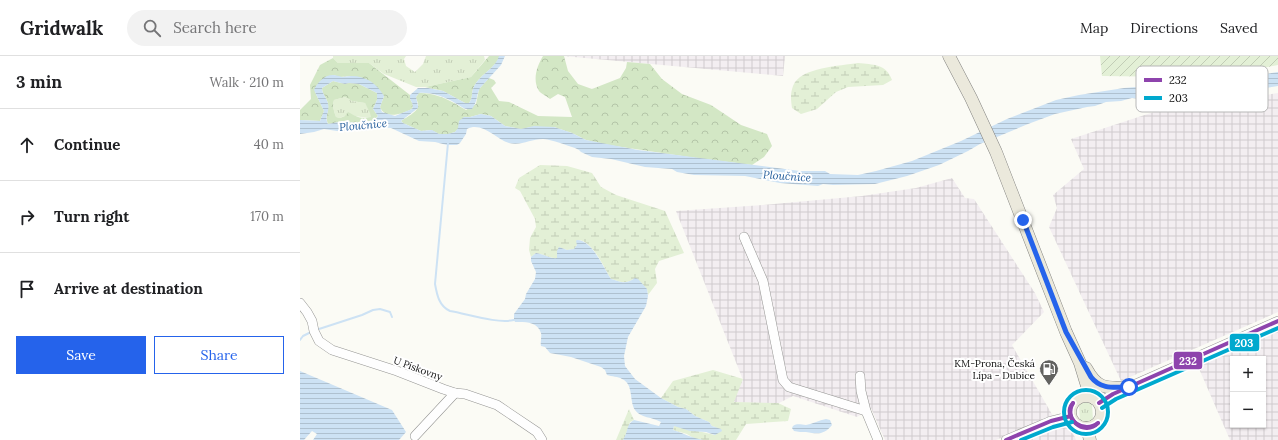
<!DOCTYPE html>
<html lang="en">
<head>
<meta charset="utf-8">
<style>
  body { margin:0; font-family:Lora,serif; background:#f2f2f2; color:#202124 }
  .controls { position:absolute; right:12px; bottom:12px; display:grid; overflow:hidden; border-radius:0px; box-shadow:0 1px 3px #0004 }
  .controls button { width:36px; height:36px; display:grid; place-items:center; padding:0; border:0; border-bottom:1px solid #e0e0e0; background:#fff; color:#202124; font:20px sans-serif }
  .stop { position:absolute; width:12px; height:12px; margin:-9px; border:3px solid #2563eb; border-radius:50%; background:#fff }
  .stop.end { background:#2563eb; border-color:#fff; box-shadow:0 1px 4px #0008 }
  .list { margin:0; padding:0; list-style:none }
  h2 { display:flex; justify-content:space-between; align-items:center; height:52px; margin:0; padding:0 16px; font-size:17px }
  h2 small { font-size:13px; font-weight:400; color:#757577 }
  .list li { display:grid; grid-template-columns:26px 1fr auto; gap:12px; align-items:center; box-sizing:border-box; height:72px; padding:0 16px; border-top:1px solid #e0e0e0 }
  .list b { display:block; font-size:15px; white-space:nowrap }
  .list em { font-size:13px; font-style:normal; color:#757577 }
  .actions { display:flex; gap:8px; padding:12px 16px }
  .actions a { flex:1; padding:9px 0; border:1px solid #2563eb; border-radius:0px; text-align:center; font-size:14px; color:#2563eb }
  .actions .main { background:#2563eb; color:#fff }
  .icon { flex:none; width:22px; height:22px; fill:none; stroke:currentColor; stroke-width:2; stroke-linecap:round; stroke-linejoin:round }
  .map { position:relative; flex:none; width:978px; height:384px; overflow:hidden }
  header { display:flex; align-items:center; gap:24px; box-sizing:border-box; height:56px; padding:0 20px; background:#fff; border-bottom:1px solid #e0e0e0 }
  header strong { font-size:19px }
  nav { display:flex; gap:22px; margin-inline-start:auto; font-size:14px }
  .search { width:280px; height:36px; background:#f2f2f2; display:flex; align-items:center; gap:10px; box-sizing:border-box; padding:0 14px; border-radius:22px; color:#757577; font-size:15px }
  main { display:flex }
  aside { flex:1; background:#fff }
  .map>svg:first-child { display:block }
</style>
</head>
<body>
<header>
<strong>Gridwalk</strong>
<div class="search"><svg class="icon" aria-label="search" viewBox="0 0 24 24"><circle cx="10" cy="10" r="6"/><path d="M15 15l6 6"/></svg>Search here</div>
<nav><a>Map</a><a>Directions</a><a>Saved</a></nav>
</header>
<main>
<aside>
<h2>3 min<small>Walk · 210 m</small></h2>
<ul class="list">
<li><svg class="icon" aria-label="ahead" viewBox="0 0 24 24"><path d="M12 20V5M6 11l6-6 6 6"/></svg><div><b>Continue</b></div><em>40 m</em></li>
<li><svg class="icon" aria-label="right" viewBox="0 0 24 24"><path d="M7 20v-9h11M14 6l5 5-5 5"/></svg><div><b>Turn right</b></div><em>170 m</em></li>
<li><svg class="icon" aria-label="arrive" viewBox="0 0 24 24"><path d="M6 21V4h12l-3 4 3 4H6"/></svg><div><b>Arrive at destination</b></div></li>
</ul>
<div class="actions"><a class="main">Save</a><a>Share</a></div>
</aside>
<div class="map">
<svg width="978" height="384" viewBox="0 0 978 384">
  <defs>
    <pattern id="industrial-grid" width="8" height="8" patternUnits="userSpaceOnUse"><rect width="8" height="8" fill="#f3eef1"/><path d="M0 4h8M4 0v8" fill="none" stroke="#cfcbcd"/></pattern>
    <pattern id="grass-tufts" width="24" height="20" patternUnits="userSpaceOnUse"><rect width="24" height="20" fill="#e3f0d6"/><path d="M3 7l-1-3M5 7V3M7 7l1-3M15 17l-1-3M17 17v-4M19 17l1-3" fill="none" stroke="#c2cdb6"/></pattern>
    <pattern id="forest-crowns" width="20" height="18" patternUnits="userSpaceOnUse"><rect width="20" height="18" fill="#d3e7c5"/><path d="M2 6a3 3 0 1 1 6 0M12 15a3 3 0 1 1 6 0" fill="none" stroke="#b4c5a8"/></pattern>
    <pattern id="wetland-marsh" width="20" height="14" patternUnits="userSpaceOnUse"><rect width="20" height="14" fill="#e3f0d6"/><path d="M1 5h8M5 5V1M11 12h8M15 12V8" fill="none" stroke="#c2cdb6"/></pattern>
    <pattern id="garden-furrows" width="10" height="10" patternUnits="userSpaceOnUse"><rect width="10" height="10" fill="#e3f0d6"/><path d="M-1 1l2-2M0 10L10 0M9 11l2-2" fill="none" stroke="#c2cdb6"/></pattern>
    <pattern id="water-rules" width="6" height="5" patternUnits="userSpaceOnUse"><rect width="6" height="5" fill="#cde2f4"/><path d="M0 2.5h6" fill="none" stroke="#afc1d0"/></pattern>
  </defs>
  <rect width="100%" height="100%" fill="#fbfbf5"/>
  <g fill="url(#industrial-grid)" fill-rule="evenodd">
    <path d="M263,0H485L483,20Z"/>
    <path d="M978,37V256L821,325L749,171L757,152L753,139L784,113L771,83L860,54L942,43Z"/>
    <path d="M652,122L665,142L674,143L735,237L744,256L712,289L753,360L696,384H585L571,352L557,361L493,340L477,348L430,346L443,324L376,155L463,149L562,140L616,132Z"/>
    <path d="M978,272V384H930L897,308ZM933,303H963V369H933Z"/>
    <path d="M760,370L768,371L772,375L776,384H729Z"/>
  </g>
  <g fill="url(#grass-tufts)">
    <path d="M33,0H106L104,3L106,10L115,16L123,8L126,0H184L185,4L171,21L125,31H116L84,18L69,7H38L33,2Z"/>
    <path d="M45,41L52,45L65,47L71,57V61C59,63 51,56 40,62L36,61C34,55 32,50 34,44Z"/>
    <path d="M786,346L792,348L793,364L786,367L780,365L779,348Z"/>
  </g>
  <g fill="url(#forest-crowns)" fill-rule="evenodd">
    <path d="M189,0H200C196,11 183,17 176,27C170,35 174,41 169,47H165L143,35L125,31L171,21Z"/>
    <path d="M243,0H264L268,15L278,28L292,33L320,22L326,12L327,6L350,8L362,23L382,38L411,49L441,69L467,78L472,90L464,101L452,109L389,101L308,89L286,84L272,77L254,71H232L221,73L205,70L191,60L181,58L170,61L155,76L148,78H139L131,74L121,75L103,67L101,65C105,62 118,56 118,50C119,48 116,43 116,41L119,37C135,36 152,45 166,54L176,48L179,33L189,22L194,24L196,27L191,32L199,45L209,46L238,60L272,61L265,41L258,38L250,43C247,40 241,38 239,35C232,24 237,10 243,0Z"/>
    <path d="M33,2L38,7H69L110,39V43C112,46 114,50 112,53C102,58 85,64 80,51L84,40L51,20L40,21L33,19L15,36L24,55L20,65L0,64V54L11,43L10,29L20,9Z"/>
    <path d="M33,25L45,28L49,27L59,28L77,37V44L73,53L78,60L74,64L60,67L39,66L28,68C25,61 29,55 28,48C27,42 22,38 22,32ZM45,41L52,45L65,47L70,57L71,61C60,63 57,61 48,56L45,60L40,62L36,61C34,55 32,50 34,44Z"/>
  </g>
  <g fill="url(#wetland-marsh)">
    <path d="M558,7C573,9 586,7 592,24L583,29L548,31L536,36L517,53L501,58L492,52C491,44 490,38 493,30C500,11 541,10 558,7Z"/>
    <path d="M240,109L267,110L292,117L301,131L316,139L365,155L384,197L359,205L355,213L357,227L348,239L347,233L335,222C325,229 322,226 311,223C304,212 292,183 277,184V189L274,193L267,194L262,192L257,195L258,202C251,203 243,198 236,197L231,201L229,194L230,182L236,171L235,163L220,135L215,132L219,122Z"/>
    <path d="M413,314L443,323L434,346L478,347L491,353L488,365L446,368L436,384H403L395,383L387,378L373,374L374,370H376L415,379V371L412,370L409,366L395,360L386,353L378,351L361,342L373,325Z"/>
    <path d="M329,353L334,364L330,366L325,381L323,384H316Z"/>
  </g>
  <path fill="url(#garden-furrows)" d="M800,0H978V9C920,21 860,21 802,20Z"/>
  <g fill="url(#water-rules)" fill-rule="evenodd">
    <path d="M199,0H205L201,9L180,32C176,39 178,45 172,53C164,54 163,51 155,47C145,41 131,36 119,37L116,41L118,50V52L101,65L103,67L121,75L132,74L139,78H148L155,76L158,72L159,65L164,61H170L181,58L191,60L205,70L221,73L234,70L254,71L272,77L286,84L338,94L500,115H525L530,118L558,119L576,115L612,105L661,85L707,63L756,44L779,39L824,32L933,23L978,16V30L948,35L908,39L848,44L832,42L821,45L806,46L795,50L787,51L755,58L728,68L680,88L668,95L639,109L607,120L575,128L533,129L523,128L518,130L480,127L445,120L394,119L377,116L372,113L345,111L311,103L292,101L281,96L279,94L275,92C265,89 254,84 243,83C231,83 221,90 209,87C196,83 182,65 167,73L166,78L160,87L157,89H147L135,86L119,85L91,72L78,71L69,74L56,75H37L24,73L14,76L0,78V64L20,65L24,55L14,34C17,27 24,19 33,19C36,19 39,20 42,21C45,21 48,20 51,20C67,20 77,28 84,40L80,51L82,56L95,60L112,53C114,50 112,46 110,43V39L118,32H128L143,35L165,47H169C174,41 170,35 176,27C183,17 196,11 199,0ZM33,25L45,28L49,27L59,28L77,37V44L73,53L78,60L75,64L60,67L39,66L28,68C24,61 30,55 28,48C27,42 22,38 22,32Z"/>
    <path d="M277,184C292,184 303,211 311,223C322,226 325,229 335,222L338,223L347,233L348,240L346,250L328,281L324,300L325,310L335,323L361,342L378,351L386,353L395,360L409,366L412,370L421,373L422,375L415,379L406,376L390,375L374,370L373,374C383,377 392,382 403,384H323C328,377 326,368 334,364L359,370L361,366C353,361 340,362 335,354C329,345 334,328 322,323C318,320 312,321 307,319L305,314L301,311L271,301L250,297L245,291L241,290C240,286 242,281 241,277C237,265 225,266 215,266L214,264V258L225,243L226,238L235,223L236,216L231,205V201L236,197C243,198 251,203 257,202V195L259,191L267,194L274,193L277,189L276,185Z"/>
    <path d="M0,315L92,354L106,376L99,384H13L17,378L12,375L4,384H0Z"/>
    <path d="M526,363L530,364L532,369C524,379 518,378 506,376C502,376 498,376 494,375L492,372L493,370C498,367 501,369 506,369C513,368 519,364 526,363Z"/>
  </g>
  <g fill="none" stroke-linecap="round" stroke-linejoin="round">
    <g stroke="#cde2f4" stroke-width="2">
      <path d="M148,87L135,228C137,239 139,250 150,255C168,258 197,268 214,264"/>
      <path d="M16,274L62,259L73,254L80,253L90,256L92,261"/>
      <path d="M0,284L3,280L11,276"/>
    </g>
    <g stroke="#959593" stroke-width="10">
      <g id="minor">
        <path d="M444,181L463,225L483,324L489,331L566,355"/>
        <path d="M0,247L7,256L12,265L14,275L19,285L32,294L97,315L143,333L155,337L165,338L197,349L237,376L242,384"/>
        <path d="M560,320L561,335L566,355L578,384"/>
        <path d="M799,347L813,338L978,265"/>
        <path d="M115,380L155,337"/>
        <path d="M706,384L751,365L771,360"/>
      </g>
    </g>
    <g stroke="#838380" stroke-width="13">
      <g id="major">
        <path d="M649,0L671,42L696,96L766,276L780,307L787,330L794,342"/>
        <path d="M786,312C798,334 806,332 829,331"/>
        <circle cx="786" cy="356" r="16"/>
        <path d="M787,372L790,384"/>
      </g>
    </g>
    <use href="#minor" stroke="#fefefe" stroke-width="9"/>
    <use href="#major" stroke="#ebe9dc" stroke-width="12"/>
    <g stroke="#fff" stroke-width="7">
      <g id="bus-1">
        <path d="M773,347C763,364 784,378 798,367"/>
        <path d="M773,347C761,360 784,382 798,367"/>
        <path d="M799,347L813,338L978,265"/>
        <path d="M706,384L751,365L771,360"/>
      </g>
    </g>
    <g stroke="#fff" stroke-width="7">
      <g id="bus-2">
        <circle cx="786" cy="356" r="22"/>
        <path d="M802,352L816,343L978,272"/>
        <path d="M721,384L753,371L772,366"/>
      </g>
    </g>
    <use href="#bus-1" stroke="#8e44ad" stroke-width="4"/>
    <use href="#bus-2" stroke="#00a9ce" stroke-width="4"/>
  </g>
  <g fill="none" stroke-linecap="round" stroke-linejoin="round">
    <path stroke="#2563eb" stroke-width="5" d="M723,164L766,276L791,321C801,334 815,331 829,331"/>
  </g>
  <defs>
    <g id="fuel-pin" transform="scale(1)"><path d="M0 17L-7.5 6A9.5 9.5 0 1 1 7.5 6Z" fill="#626260" stroke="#fff"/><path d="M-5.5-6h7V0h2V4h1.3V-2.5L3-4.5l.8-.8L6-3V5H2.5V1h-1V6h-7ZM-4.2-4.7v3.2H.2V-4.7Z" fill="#fff"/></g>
  </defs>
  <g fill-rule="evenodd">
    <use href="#fuel-pin" x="749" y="313"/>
  </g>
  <g text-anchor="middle" stroke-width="4" stroke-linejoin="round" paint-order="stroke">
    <g font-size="10" fill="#0f0f0f" stroke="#fff" text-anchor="end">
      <text x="735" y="311">KM-Prona, Česká<tspan x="735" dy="12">Lípa - Dubice</tspan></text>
    </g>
    <g font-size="10" fill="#0f0f0f" stroke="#fff">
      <text transform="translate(118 312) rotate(20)" y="4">U Pískovny</text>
    </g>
    <g font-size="11" font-style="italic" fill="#1f5a9a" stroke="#fff">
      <text transform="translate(63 69) rotate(-5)" y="4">Ploučnice</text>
      <text transform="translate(487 120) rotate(4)" y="4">Ploučnice</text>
    </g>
  </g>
  <rect x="836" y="10" width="132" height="46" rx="6" fill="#fff" stroke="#b7b7b7" stroke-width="1"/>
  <rect x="844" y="22" width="18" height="4" fill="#8e44ad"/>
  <rect x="844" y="40" width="18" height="4" fill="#00a9ce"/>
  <g font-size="11" fill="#0f0f0f">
    <text x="869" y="28">232</text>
    <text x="869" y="46">203</text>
  </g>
  <g stroke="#fff" stroke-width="1.5">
    <rect x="929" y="277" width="31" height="19" rx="4" fill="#00a9ce"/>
    <rect x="873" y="295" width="30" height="19" rx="4" fill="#8e44ad"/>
  </g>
  <g font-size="11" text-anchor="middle" font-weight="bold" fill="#fff">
    <text x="944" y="291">203</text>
    <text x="888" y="309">232</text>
  </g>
</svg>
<div class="controls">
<button>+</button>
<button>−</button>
</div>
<div class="stop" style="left:829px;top:331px"></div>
<div class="stop end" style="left:723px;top:164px"></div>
</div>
</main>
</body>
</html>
